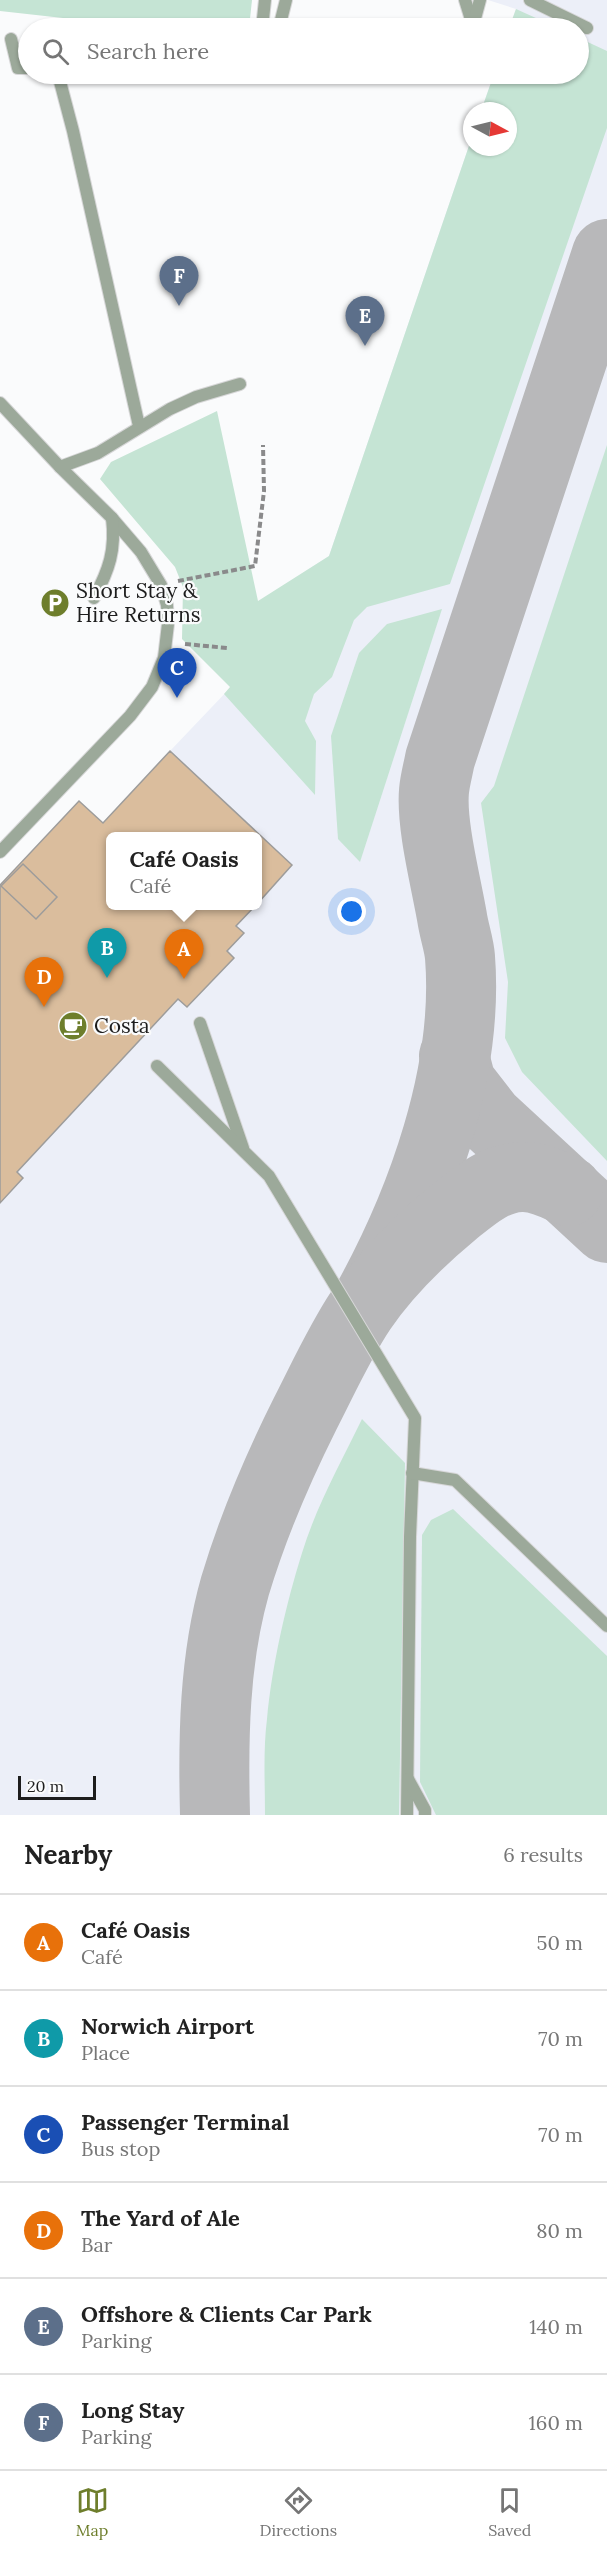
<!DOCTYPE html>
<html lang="en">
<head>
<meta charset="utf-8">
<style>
  body { margin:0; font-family:Lora,serif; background:#f6f6f6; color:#222 }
  .compass { position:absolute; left:463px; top:102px; width:54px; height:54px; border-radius:50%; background:#fff; box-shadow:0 2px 4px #0004; rotate:97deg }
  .scale { position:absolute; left:18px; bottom:15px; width:78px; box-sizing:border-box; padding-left:6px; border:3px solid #1d1d1d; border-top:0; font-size:16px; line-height:21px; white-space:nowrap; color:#1d1d1d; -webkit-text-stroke:4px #fafbfc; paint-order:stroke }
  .you { position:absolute; left:352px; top:912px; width:21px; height:21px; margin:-15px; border:4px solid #fff; border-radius:50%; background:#1a73e8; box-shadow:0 0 0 9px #1a73e833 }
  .badge { display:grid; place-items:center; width:39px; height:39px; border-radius:50%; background:#6e7e2c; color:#fff; font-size:20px; font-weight:700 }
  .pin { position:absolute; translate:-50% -50px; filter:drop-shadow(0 2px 3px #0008) }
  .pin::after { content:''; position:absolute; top:32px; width:21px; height:18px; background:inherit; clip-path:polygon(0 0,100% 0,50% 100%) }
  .popup { position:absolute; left:106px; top:832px; width:156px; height:78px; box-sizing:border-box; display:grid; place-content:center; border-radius:9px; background:#fff; filter:drop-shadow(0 2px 4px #0005); font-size:20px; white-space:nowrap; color:#767676 }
  .popup b { font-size:22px; color:#222 }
  .popup::after { content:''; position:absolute; left:50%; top:100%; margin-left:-12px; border:12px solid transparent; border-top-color:#fff }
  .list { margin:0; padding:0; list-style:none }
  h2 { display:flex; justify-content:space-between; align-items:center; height:78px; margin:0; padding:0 24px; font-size:26px }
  h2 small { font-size:20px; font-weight:400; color:#767676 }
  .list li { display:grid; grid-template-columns:39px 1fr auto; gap:18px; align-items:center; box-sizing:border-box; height:96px; padding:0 24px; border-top:2px solid #e0e0e0 }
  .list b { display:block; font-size:22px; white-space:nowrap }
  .list p { margin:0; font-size:20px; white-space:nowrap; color:#767676 }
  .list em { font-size:20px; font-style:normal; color:#767676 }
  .icon { flex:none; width:33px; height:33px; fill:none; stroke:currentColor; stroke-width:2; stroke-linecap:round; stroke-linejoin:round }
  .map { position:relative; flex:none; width:607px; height:1815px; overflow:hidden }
  .search { position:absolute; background:#fff; box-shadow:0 2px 4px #0004; left:18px; right:18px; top:18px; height:66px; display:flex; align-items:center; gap:15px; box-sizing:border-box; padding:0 21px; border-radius:33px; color:#767676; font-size:22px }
  .sheet { height:654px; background:#fff }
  nav { display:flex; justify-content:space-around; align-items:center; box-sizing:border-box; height:84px; border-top:2px solid #e0e0e0; background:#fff; font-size:16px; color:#767676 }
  nav a { display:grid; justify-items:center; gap:3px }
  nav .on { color:#6e7e2c }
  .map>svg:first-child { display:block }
</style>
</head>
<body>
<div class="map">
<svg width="607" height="1815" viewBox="0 0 607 1815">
  <rect width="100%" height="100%" fill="#fafbfc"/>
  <path fill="#eceff8" d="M488,0H607V1815H0V1203L23,1179L17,1172L178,999L188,1007L234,958L227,951L244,933L236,926L255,906H258V903L292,866L170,751L230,688L258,602L329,556L472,137V147H508V111H481L494,74H578V28H509L516,9Z"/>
  <g fill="#c5e4d4">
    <path d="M0,0H252L249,28H153L0,11Z"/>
    <path d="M516,9L558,28H509Z"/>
    <path d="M579,38L607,51V128L450,584L367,607L354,620L332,677L314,694L305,721L316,741L315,795L224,694L230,687L182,639L183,587L175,567L100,479L111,462L217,411L258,601L329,556L472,137V147H508V111H481L494,74H578Z"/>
    <path d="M607,445V1161L522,1072L505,1038L508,982L481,803L494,786Z"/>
    <path d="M442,609L360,862L338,839L331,736L359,653L387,624Z"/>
    <path d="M362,1419L405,1463L399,1815H265C265,1783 263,1750 267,1719C272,1665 286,1604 302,1553C316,1507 341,1462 362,1419Z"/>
    <path d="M453,1509L607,1656V1815H436L420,1782L422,1535L431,1520Z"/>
  </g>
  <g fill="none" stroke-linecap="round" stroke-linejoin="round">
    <g stroke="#b8b8ba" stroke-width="70">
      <path d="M454,1056L461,1083L489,1119L607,1228"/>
      <path d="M367,1301C422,1202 469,1072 460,957C459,944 454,931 452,917C446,882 431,825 434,791C435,780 438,770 440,759L607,254"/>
      <path d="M215,1815C213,1739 214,1660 235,1586C253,1526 277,1470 305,1414C323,1379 339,1343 361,1310C387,1272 419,1241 454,1212C474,1196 494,1178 521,1177C538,1176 553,1184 568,1191"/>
    </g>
  </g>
  <g fill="#dabd9d" stroke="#9d9c9b" stroke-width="1.5">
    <path d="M170,751L292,865L258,903V836H110V906H255L236,926L244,933L227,951L234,958L187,1007L178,999L17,1172L23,1178L0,1203V885L79,801L103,823Z"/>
    <path d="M23,864L57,897L36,919L1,886Z"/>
  </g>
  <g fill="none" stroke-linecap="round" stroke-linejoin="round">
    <g stroke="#d7d7d8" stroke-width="14">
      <g id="service">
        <path d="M465,0L473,26"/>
        <path d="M530,0L587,28"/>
        <path d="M473,26L480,0"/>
        <path d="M262,28L265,0"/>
        <path d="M279,28L286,0"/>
        <path d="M11,39L18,68H28"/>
        <path d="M58,74L73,131L139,426"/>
        <path d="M0,403L60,467L111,517L141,552L161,585L167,605L168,624L164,658L152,687L130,716L0,852"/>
        <path d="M60,467L98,453L170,409L196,397L240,384"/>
        <path d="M94,598C109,570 116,550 112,518"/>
        <path d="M200,1023L243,1148"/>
        <path d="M157,1066L269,1176L415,1418L410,1537L407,1815"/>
        <path d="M412,1473L455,1480L607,1626"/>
        <path d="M408,1779L425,1810V1815"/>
      </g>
    </g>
    <g stroke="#8a8a8b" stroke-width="4" stroke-dasharray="6 3" stroke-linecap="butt">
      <path d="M178,581L255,566L264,491L263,445"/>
      <path d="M185,644L227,648"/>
    </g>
    <use href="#service" stroke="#9ca99a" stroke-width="12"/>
  </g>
  <defs>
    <g id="parking-disc" transform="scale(1.5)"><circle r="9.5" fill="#6e7e2c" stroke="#fafbfc"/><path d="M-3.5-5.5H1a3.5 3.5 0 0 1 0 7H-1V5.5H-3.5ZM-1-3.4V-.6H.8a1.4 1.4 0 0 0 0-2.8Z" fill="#fff"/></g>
    <g id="cafe-disc" transform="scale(1.5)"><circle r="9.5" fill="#6e7e2c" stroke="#fafbfc"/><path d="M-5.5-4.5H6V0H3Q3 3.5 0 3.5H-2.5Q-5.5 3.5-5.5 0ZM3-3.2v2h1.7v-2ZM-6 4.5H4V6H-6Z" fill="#fff"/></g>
  </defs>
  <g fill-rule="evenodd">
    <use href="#parking-disc" x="55" y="603"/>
    <use href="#cafe-disc" x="73" y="1026"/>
  </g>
  <g text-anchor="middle" stroke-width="4.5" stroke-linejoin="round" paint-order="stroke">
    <g font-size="21" fill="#1d1d1d" stroke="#fafbfc" text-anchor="start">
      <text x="76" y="598">Short Stay &amp;<tspan x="76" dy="24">Hire Returns</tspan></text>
      <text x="94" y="1033">Costa</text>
    </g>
  </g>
</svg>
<svg class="compass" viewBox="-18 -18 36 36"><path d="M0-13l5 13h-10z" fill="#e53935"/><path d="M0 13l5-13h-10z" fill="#767676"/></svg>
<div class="scale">20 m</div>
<div class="you"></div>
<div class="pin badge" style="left:184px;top:979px;background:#e8710a">A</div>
<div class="popup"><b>Café Oasis</b>Café</div>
<div class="pin badge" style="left:107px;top:978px;background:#0f9aa8">B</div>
<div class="pin badge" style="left:177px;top:698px;background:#1a4fb4">C</div>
<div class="pin badge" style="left:44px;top:1007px;background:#e8710a">D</div>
<div class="pin badge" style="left:365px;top:346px;background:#5c6f8a">E</div>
<div class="pin badge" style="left:179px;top:306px;background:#5c6f8a">F</div>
<div class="search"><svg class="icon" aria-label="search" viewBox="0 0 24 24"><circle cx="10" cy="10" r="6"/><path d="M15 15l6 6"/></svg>Search here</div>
</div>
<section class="sheet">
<h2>Nearby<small>6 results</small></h2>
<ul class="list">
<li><span class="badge" style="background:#e8710a">A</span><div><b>Café Oasis</b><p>Café</p></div><em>50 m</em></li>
<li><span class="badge" style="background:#0f9aa8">B</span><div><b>Norwich Airport</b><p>Place</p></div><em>70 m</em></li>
<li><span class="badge" style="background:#1a4fb4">C</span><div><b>Passenger Terminal</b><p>Bus stop</p></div><em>70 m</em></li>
<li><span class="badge" style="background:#e8710a">D</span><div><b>The Yard of Ale</b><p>Bar</p></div><em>80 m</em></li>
<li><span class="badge" style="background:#5c6f8a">E</span><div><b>Offshore &amp; Clients Car Park</b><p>Parking</p></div><em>140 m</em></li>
<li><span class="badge" style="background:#5c6f8a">F</span><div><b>Long Stay</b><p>Parking</p></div><em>160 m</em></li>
</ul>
</section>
<nav>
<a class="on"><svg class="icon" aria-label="map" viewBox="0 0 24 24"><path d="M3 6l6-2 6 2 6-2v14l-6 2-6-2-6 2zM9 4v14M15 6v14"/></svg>Map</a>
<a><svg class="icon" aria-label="directions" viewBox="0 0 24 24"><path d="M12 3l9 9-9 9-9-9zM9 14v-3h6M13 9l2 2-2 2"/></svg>Directions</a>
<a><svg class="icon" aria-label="saved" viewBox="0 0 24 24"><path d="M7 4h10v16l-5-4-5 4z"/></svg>Saved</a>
</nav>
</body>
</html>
